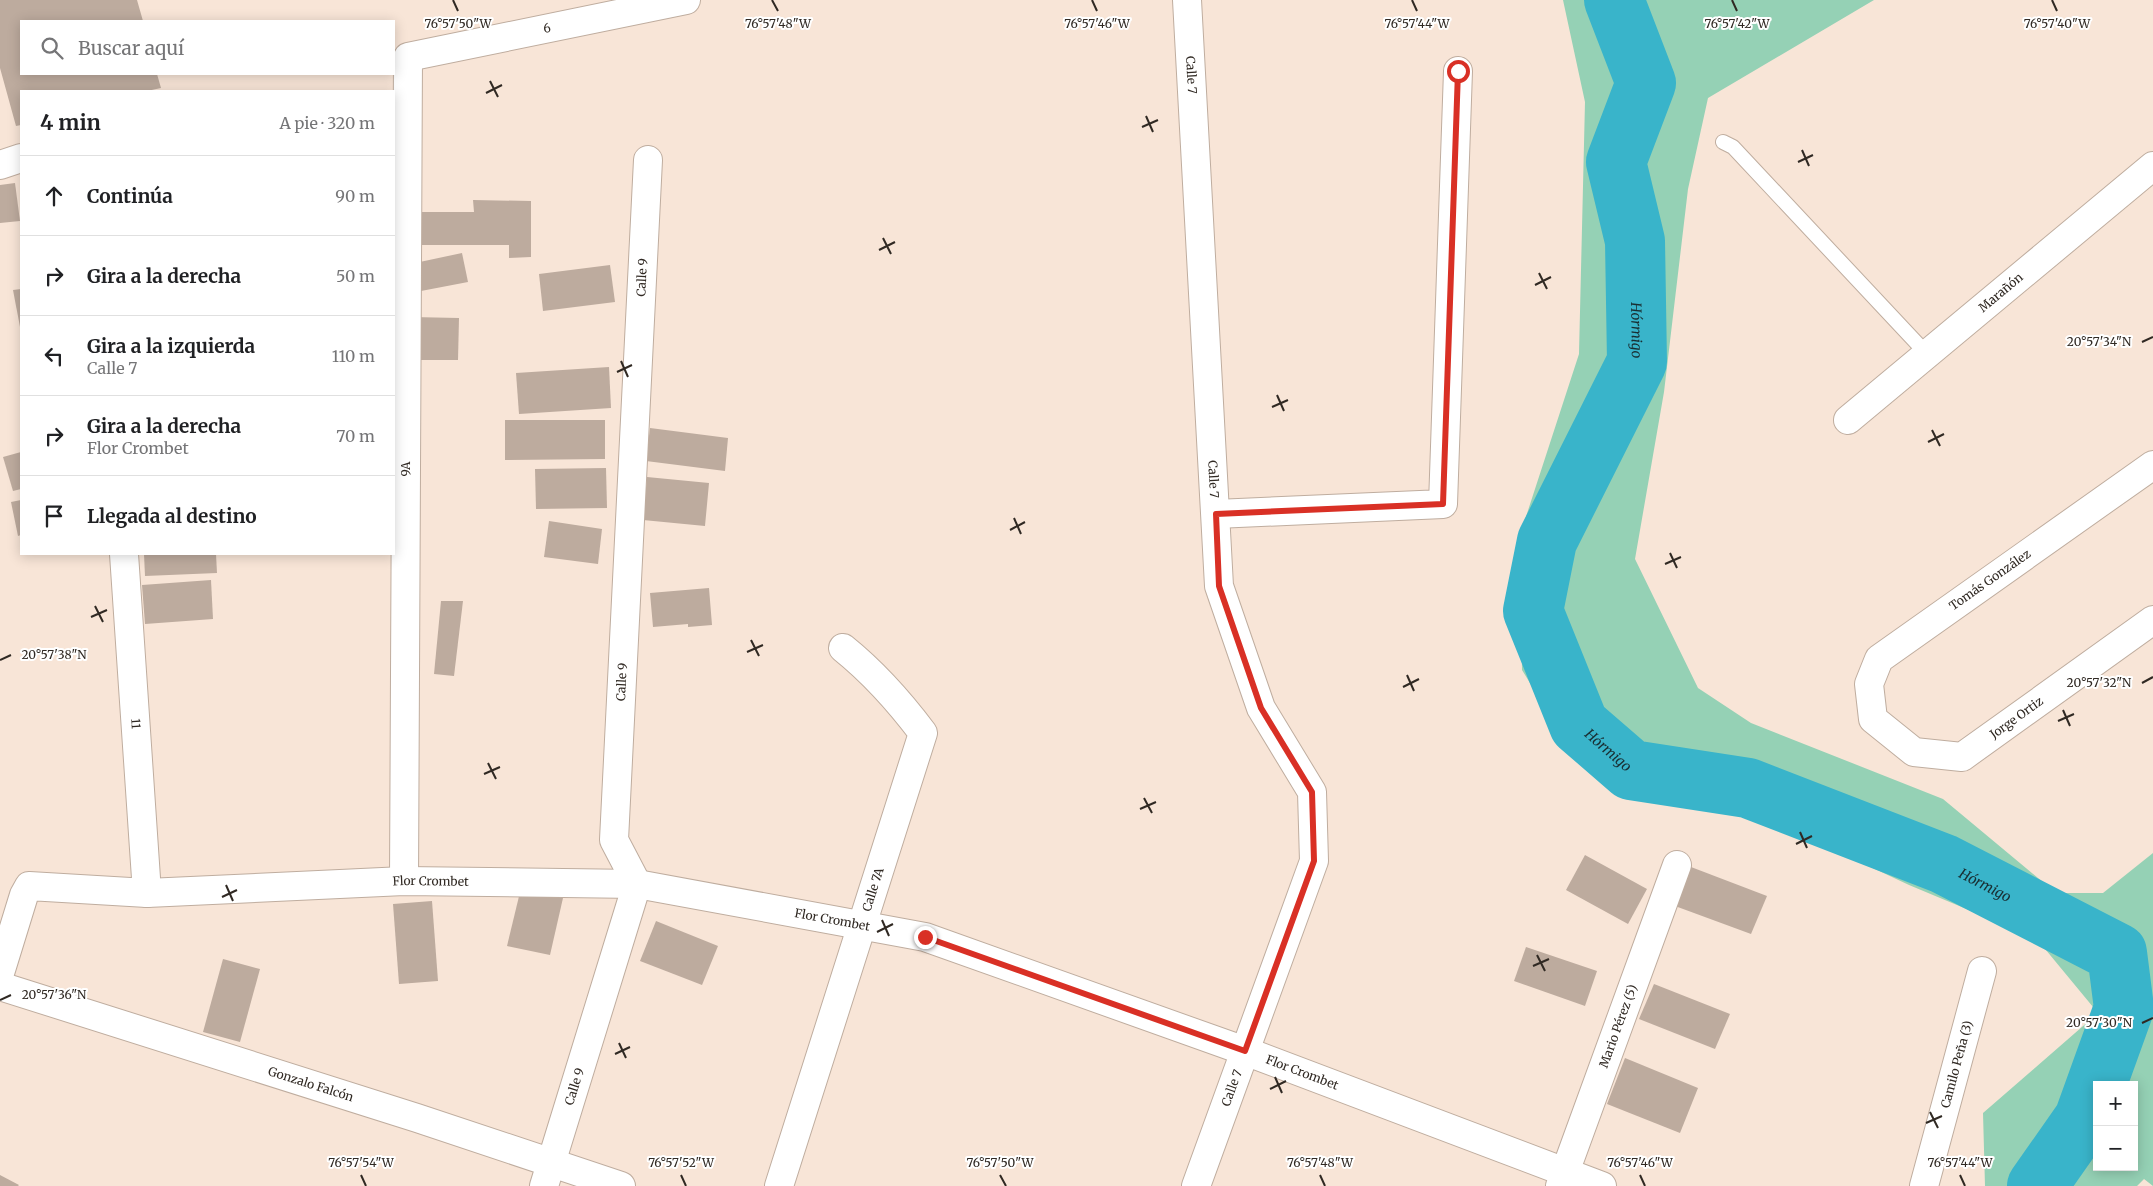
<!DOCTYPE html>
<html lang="es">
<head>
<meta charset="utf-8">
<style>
  body { margin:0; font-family:Merriweather,serif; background:#f2f2f2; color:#202124 }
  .controls { position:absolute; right:15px; bottom:15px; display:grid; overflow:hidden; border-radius:0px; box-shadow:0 2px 12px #0003 }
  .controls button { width:45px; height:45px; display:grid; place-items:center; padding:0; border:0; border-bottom:1px solid #e0e0e0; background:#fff; color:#202124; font:25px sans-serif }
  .stop { position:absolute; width:15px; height:15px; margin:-11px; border:4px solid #d93025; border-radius:50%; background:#fff }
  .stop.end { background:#d93025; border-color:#fff; box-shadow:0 1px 5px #0008 }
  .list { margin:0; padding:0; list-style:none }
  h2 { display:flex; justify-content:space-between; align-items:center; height:65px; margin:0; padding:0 20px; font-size:21px }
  h2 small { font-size:16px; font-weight:400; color:#757577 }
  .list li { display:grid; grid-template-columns:32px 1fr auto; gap:15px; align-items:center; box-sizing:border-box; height:80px; padding:0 20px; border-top:1px solid #e0e0e0 }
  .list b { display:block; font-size:19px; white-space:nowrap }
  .list p { margin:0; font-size:16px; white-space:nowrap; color:#757577 }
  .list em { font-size:16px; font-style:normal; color:#757577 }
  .icon { flex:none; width:28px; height:28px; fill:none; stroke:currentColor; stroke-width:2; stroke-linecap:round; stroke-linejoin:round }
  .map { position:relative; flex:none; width:2153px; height:1186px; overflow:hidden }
  .search { position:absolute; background:#fff; box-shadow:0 2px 12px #0003; left:20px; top:20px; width:375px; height:55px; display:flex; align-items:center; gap:12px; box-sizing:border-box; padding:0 18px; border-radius:0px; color:#757577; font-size:19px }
  .panel { position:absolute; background:#fff; box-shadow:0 2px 12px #0003; left:20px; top:90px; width:375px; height:465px; border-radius:0px }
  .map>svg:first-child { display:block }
</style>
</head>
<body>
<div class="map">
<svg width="2153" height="1186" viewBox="0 0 2153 1186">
  <rect width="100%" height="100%" fill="#f8e5d7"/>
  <path fill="#95d1b5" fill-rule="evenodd" d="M1563,0H1874L1708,98L1688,189L1664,392L1635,559L1698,688L1751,723L1943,799L2056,893H2103L2153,853V1186L2144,1179L2137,1186H1985L1983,1113L2098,1013L2036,938L1909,885L1775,822L1628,783L1579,763L1522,670L1520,535L1579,354L1585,102ZM2097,1085H2134V1167H2097Z"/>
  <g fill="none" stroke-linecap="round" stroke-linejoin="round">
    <path stroke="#39b4ca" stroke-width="60" id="s1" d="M1614,0L1646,83L1616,162L1635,241L1637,362L1547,541L1533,611L1579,725L1631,770L1748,788L1944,864L2117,953L2124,1008L2084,1119L2037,1186"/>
  </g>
  <g fill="#bdab9e">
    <path d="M0,0H137L143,21H21V74H157L161,88L147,91H21V125L16,126L0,68Z"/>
    <path d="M15,183L20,221L0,223V185Z"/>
    <path d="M473,200L531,201V257L509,258V245H417V212H474Z"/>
    <path d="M462,253L468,282L421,291L415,263Z"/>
    <path d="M610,265L615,302L543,311L539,274Z"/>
    <path d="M21,289V327H20L13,290Z"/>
    <path d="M412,317L459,318L458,360H411Z"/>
    <path d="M609,367L611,408L519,414L516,373Z"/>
    <path d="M505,420H605V459L505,460Z"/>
    <path d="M650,428L728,438L725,471L646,461Z"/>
    <path d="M21,452V489L13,491L3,457Z"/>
    <path d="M606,468L607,508L536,509L535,469Z"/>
    <path d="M647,477L709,483L705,526L643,520Z"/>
    <path d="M21,500V535L18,536L11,502Z"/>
    <path d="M549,521L602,529L598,564L544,557Z"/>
    <path d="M144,554H216L217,573L145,576Z"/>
    <path d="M211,580L213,619L145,624L142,585Z"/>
    <path d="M709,588L712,625L688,627V624L653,627L650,593Z"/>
    <path d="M441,601H463L454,676L434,674Z"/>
    <path d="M1585,855L1647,889L1628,924L1566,890Z"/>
    <path d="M1691,867L1767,896L1751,934L1675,906Z"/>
    <path d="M521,888L563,898L550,955L507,946Z"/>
    <path d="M432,901L438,981L399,984L393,904Z"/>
    <path d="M656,921L718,946L702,985L640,961Z"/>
    <path d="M1526,947L1597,971L1585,1006L1514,981Z"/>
    <path d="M223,959L260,969L240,1042L203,1032Z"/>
    <path d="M1654,984L1730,1014L1715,1049L1639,1019Z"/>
    <path d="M1625,1058L1698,1088L1680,1133L1607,1104Z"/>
    <path d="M0,1175L19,1185L18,1186H0Z"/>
  </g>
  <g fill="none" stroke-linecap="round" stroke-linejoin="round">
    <g stroke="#bfad9f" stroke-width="16">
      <path id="service" d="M1723,142L1733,147L1927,354"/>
    </g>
    <g stroke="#bfad9f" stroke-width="30">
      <g id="minor">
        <path id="s2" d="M1187,0L1219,586L1261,708L1312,792L1314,861L1196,1186"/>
        <path d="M0,165L21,158"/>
        <path id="s3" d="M1848,420L2153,166"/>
        <path id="s4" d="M2153,465L1879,659L1869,684L1873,719L1914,752L1962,757L2153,620"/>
        <path d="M1216,514L1443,504L1458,71"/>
        <path id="s5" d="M124,554L147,893"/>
        <path id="s6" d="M404,881L408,57L686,0"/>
        <path id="s7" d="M0,973L24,895L29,886L147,893L404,881L637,884L925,937L1245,1051L1602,1186"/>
        <path id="s8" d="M0,986L417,1118L621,1186"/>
        <path id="s9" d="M544,1186L637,884L614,840L648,160"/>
        <path id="s10" d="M779,1186L923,733C899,701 874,673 843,648"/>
        <path id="s11" d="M1560,1186L1677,865"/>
        <path id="s12" d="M1924,1186L1982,971"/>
      </g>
    </g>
    <use href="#service" stroke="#fff" stroke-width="14"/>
    <use href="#minor" stroke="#fff" stroke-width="28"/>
  </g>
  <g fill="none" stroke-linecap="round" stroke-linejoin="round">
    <path stroke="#d93025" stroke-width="6" d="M925,937L1245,1051L1314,861L1312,792L1261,708L1219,586L1216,514L1443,504L1458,71"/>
  </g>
  <path fill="none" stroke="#302923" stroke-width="2" d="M453,0L458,11M772,0L778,11M1092,0L1097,11M1412,0L1417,11M1732,0L1737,11M2052,0L2057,11M490,81L498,97M486,93L502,85M1146,116L1153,132M1142,127L1158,120M1802,150L1809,166M1798,162L1813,155M883,238L891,254M879,250L895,242M1539,273L1547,289M1535,285L1551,277M2142,342L2153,337M621,361L628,377M617,372L632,365M1277,395L1284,411M1272,407L1288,400M1932,430L1940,446M1928,442L1944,434M1014,518L1021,534M1010,530L1025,522M1670,553L1677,568M1665,564L1681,557M95,606L103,622M91,617L107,610M751,640L759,656M747,652L763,645M0,660L11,655M1407,675L1414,691M2142,683L2153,677M1403,687L1419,679M2063,710L2070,726M2058,721L2074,714M488,763L496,779M484,774L500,767M1144,798L1152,813M1140,809L1156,802M1800,832L1807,848M1796,844L1812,836M226,885L233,901M222,897L237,890M882,920L889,936M877,932L893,924M1537,955L1545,971M1533,966L1549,959M0,1000L11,995M2142,1023L2153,1018M619,1043L626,1058M615,1054L630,1047M1275,1077L1282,1093M1270,1089L1286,1081M1930,1112L1938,1128M1926,1123L1942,1116M361,1175L366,1186M681,1175L686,1186M1000,1175L1006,1186M1320,1175L1325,1186M1640,1175L1645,1186M1960,1175L1965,1186"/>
  <g text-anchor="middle" stroke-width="4" stroke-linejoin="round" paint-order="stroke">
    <g font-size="12" fill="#302923" stroke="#fff">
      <text dy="4" stroke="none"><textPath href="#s6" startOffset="966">6</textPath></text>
      <text dy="4" stroke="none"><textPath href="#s2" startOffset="75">Calle 7</textPath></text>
      <text dy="4" stroke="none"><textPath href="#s9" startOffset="929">Calle 9</textPath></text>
      <text dy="4" stroke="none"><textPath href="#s3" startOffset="199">Marañón</textPath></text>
      <text dy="4" stroke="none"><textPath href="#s6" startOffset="412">9A</textPath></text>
      <text dy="4" stroke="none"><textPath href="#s2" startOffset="480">Calle 7</textPath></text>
      <text transform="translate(1990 580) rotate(-35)" y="4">Tomás González</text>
      <text dy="4" stroke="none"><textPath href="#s9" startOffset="524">Calle 9</textPath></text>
      <text dy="4" stroke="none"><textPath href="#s4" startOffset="566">Jorge Ortiz</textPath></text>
      <text dy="4" stroke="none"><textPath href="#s5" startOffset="170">11</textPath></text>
      <text dy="4" stroke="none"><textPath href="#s7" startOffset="494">Flor Crombet</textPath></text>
      <text dy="4" stroke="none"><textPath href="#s10" startOffset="311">Calle 7A</textPath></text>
      <text dy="4" stroke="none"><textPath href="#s7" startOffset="899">Flor Crombet</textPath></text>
      <text dy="4" stroke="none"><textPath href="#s11" startOffset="170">Mario Pérez (5)</textPath></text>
      <text dy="4" stroke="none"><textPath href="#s12" startOffset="126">Camilo Peña (3)</textPath></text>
      <text dy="4" stroke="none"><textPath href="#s7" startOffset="1394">Flor Crombet</textPath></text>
      <text dy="4" stroke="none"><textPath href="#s8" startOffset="326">Gonzalo Falcón</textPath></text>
      <text dy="4" stroke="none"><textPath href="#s9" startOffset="104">Calle 9</textPath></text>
      <text transform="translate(1232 1088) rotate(-70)" y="4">Calle 7</text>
    </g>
    <g font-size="14" font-style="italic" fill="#192e32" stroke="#fff">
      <text dy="5" stroke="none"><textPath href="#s1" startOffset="344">Hórmigo</textPath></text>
      <text dy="5" stroke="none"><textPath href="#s1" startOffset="809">Hórmigo</textPath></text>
      <text dy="5" stroke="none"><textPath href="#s1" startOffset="1214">Hórmigo</textPath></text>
    </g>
  </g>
  <g font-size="12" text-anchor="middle" fill="#302923" stroke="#fff" stroke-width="4" stroke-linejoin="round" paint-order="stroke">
    <text x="458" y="28">76°57'50"W</text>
    <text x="778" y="28">76°57'48"W</text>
    <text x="1417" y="28">76°57'44"W</text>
    <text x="1737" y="28">76°57'42"W</text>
    <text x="2057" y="28">76°57'40"W</text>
    <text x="1097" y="28">76°57'46"W</text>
    <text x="2099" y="346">20°57'34"N</text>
    <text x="54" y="659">20°57'38"N</text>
    <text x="2099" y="687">20°57'32"N</text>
    <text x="54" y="999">20°57'36"N</text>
    <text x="2099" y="1027">20°57'30"N</text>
    <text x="361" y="1167">76°57'54"W</text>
    <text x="1640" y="1167">76°57'46"W</text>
    <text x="681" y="1167">76°57'52"W</text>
    <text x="1000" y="1167">76°57'50"W</text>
    <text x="1320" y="1167">76°57'48"W</text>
    <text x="1960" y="1167">76°57'44"W</text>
  </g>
</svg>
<div class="controls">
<button>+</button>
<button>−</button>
</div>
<div class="stop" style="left:1458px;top:71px"></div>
<div class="stop end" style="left:925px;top:937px"></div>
<div class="search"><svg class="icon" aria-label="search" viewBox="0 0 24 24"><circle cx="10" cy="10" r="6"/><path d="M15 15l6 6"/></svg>Buscar aquí</div>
<section class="panel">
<h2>4 min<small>A pie · 320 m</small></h2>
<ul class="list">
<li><svg class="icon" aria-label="ahead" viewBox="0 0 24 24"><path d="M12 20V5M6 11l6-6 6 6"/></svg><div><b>Continúa</b></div><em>90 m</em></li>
<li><svg class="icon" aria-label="right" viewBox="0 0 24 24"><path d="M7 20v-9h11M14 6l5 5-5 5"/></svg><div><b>Gira a la derecha</b></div><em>50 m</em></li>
<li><svg class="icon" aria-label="left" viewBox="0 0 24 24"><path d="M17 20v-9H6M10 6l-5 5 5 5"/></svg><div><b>Gira a la izquierda</b><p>Calle 7</p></div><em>110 m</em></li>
<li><svg class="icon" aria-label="right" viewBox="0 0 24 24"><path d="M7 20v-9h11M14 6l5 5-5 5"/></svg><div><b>Gira a la derecha</b><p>Flor Crombet</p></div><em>70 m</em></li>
<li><svg class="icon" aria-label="arrive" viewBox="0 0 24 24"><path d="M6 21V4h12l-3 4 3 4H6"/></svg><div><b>Llegada al destino</b></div></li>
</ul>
</section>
</div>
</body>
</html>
